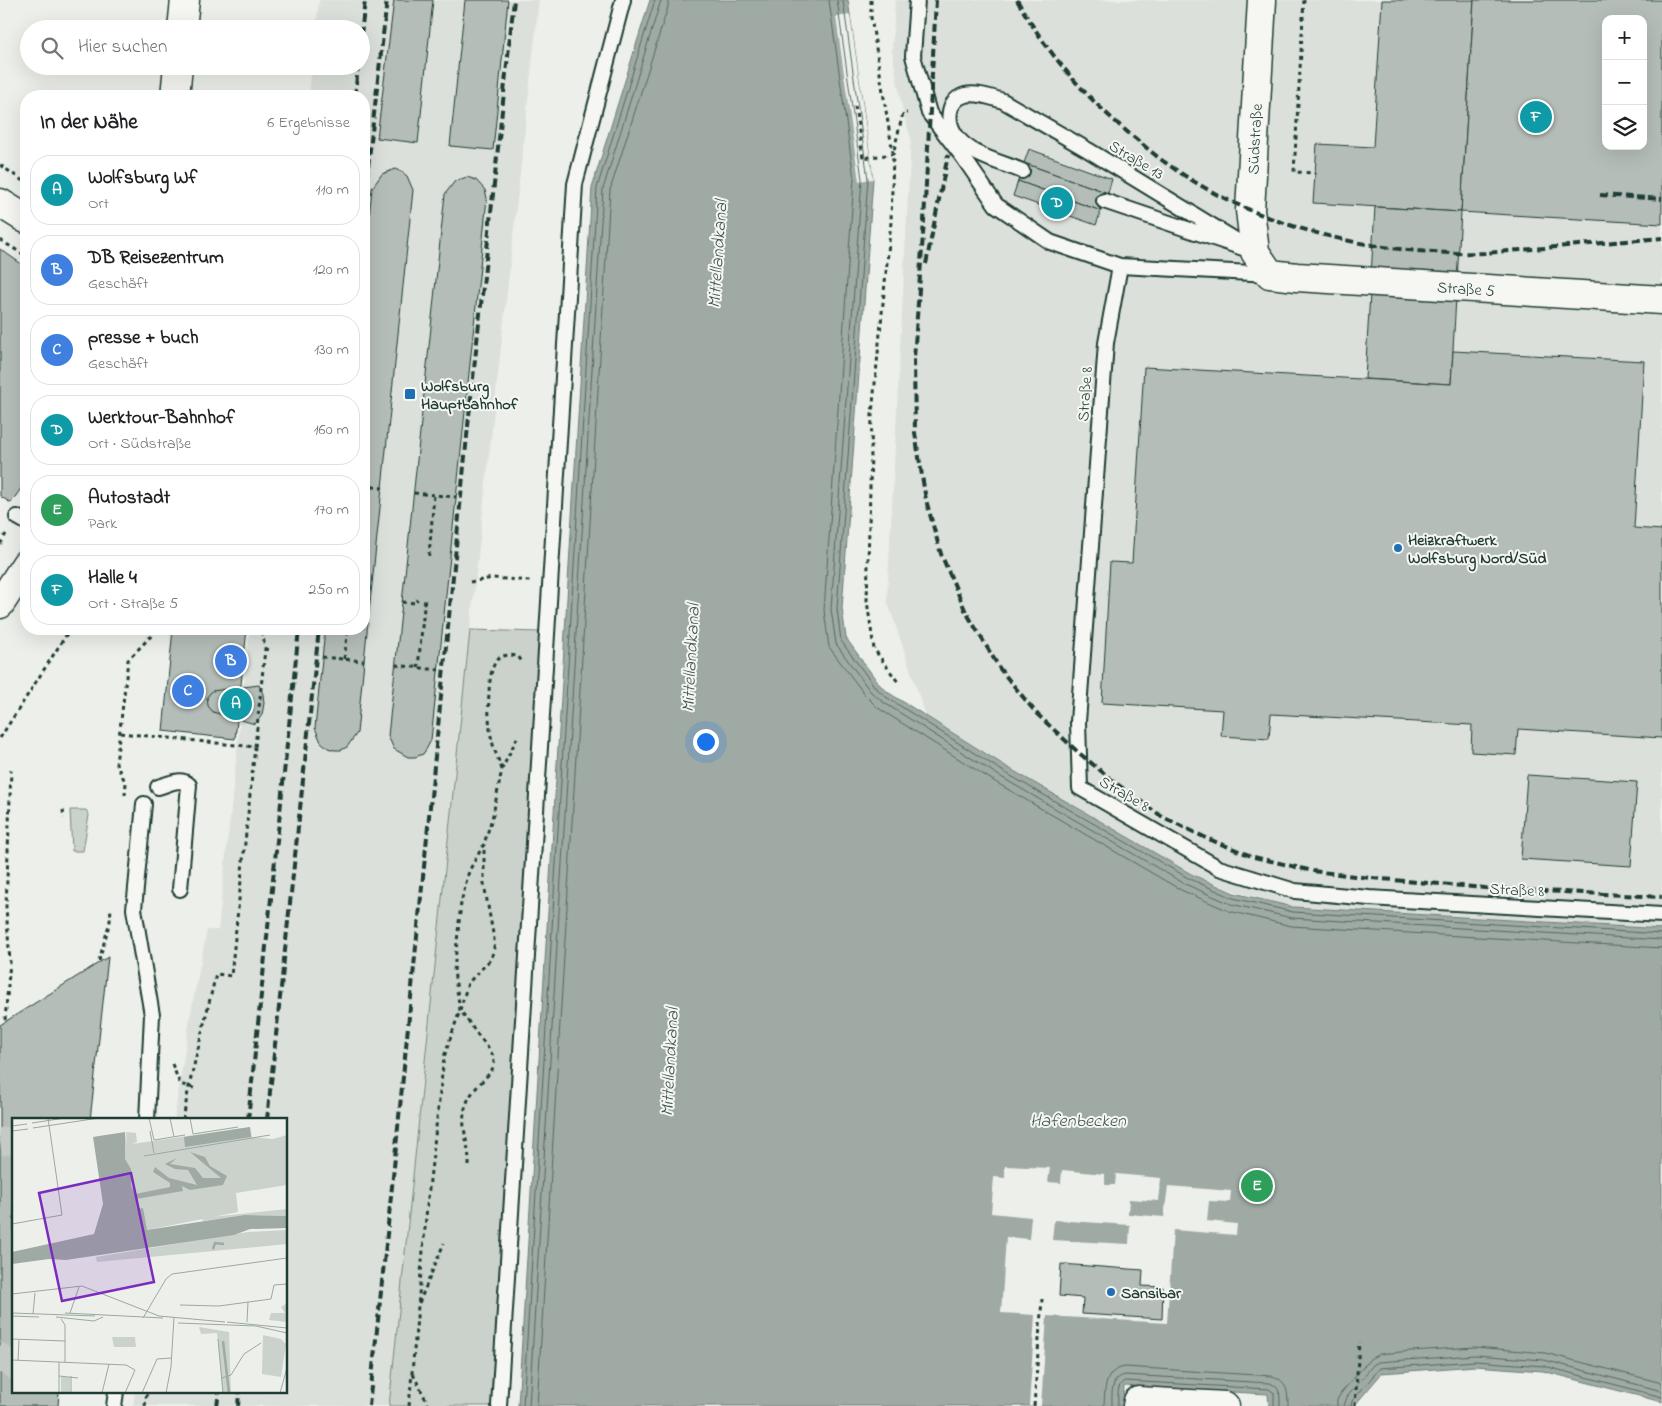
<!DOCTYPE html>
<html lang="de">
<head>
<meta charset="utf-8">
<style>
  body { margin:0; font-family:"Indie Flower",sans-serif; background:#f6f6f6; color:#202124 }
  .controls { position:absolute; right:15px; top:15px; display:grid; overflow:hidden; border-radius:10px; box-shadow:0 5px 20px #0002 }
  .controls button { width:45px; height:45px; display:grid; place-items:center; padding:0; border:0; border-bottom:1px solid #e0e0e0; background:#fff; color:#202124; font:25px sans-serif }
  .you { position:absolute; left:705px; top:741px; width:18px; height:18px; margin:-12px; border:4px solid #fff; border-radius:50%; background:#1a73e8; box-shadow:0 0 0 8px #1a73e833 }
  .badge { display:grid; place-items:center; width:32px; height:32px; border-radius:50%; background:#7c3aed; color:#fff; font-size:16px; font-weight:700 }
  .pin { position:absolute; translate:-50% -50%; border:2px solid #fff; box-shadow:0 1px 5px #0006 }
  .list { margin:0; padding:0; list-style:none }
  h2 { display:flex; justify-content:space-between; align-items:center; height:65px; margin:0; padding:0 20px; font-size:21px }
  h2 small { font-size:16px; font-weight:400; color:#757577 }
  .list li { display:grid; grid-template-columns:32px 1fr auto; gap:15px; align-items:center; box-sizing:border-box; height:70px; margin:0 10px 10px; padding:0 10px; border:1px solid #e0e0e0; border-radius:20px }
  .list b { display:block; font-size:19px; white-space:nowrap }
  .list p { margin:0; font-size:16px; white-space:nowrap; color:#757577 }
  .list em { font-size:16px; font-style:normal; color:#757577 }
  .icon { flex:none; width:28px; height:28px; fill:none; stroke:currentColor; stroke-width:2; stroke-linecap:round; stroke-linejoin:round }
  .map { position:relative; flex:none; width:1662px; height:1406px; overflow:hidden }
  .search { position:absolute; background:#fff; box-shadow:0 5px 20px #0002; left:20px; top:20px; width:350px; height:55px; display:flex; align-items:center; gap:12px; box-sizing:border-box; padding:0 18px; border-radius:28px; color:#757577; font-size:19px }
  .panel { position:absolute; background:#fff; box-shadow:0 5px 20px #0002; left:20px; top:90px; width:350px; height:545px; border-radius:20px }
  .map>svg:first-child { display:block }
</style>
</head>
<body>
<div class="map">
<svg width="1662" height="1406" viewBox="0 0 1662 1406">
  <rect width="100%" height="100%" fill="#edefea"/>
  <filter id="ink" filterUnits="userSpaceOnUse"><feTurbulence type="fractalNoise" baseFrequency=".02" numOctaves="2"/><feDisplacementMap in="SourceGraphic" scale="10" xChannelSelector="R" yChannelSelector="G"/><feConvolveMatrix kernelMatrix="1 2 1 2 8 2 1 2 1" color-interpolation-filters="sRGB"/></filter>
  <g filter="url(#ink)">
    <g fill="#dce0db" fill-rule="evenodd">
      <path d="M319,0H539L470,630L389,1406H133L135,1392H286V1120H174L190,1017L207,930H218L250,629H364V96H309L312,66H361V29H316Z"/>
      <path d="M895,0H1662V929L1293,907L1234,891L1191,874L1040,787L926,716L887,600L911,138L903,113L892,51ZM1606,19H1643V146H1606Z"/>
    </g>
    <g fill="#cbd2cc" stroke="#758880">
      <path d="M470,630L540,632L491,1406H389Z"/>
      <path d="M70,810H86L89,815L83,851H72Z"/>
    </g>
    <path fill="#9faaa4" stroke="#6c7e77" d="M650,0H848L873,179L842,608L846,638L879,684L889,693L1007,767L1191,874L1234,893L1293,907L1662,929V1402L1543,1371L1475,1366L1382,1373L1354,1406H1269L1268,1394L1124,1386L1123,1406H518L592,187Z"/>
    <g fill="#edefea" fill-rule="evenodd">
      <path d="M850,15L873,179L859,181L836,17Z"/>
      <path d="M1005,1166L1050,1168L1048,1182L1061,1183L1062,1170L1105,1174V1185H1115L1116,1174L1161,1178L1159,1201L1129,1199L1128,1214L1164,1217L1168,1186L1231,1191L1230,1202L1209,1201L1207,1221L1237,1224L1236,1235L1173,1230L1167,1323L1047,1316L1041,1406H1029L1035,1315L1001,1313L1006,1237L1029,1239L1031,1217L991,1213L994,1177L1005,1178ZM1054,1220L1130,1225L1129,1244L1052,1240ZM1061,1264L1143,1270L1142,1286L1163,1287L1162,1318L1082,1314L1083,1298L1059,1296Z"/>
    </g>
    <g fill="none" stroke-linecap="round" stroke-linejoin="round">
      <g stroke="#526961" stroke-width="1">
        <path d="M829,0L854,179L824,610L829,647L865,695L878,708L997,783L1181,890L1229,911L1291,926L1662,948"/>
        <path d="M837,0L862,179L831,609L836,644L870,691L883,702L1001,777L1185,884L1231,904L1292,918L1662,940"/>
        <path d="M843,0L868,179L837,609L841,641L875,687L886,697L1004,772L1188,878L1233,898L1293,912L1662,934"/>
        <path d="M523,1406L597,188L655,0"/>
        <path d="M529,1406L603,189L661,0"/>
        <path d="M537,1406L610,190L668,7V0"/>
        <path d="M1104,1406C1105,1389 1104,1370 1125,1367L1272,1376C1287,1380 1288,1392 1288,1406"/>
        <path d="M1112,1406C1112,1394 1110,1378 1125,1375L1270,1383C1281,1387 1280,1396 1280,1406"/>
        <path d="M1118,1406C1118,1398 1116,1384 1125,1381L1269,1389L1274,1393V1406"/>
        <path d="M1337,1406V1400L1341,1393L1371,1358L1380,1354L1411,1351L1475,1347L1545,1353L1662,1383"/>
        <path d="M1344,1406L1347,1397L1373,1365L1378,1362L1475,1355L1544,1360L1662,1391"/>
        <path d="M1351,1406L1352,1401L1380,1368L1475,1361L1544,1366L1662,1397"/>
      </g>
    </g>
    <g fill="#b4bdb8" stroke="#1f3d34" fill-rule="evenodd">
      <path d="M394,0H433L418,143L377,138Z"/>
      <path d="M465,0H508L493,150L450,146Z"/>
      <path d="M1382,0H1474L1461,212L1313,203L1317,144L1373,147Z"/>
      <path d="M1474,0H1662V224L1461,212ZM1606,19H1643V146H1606Z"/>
      <path d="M1029,149L1112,179L1108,193L1024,163Z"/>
      <path d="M1024,163L1108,193L1101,211L1018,181Z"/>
      <path d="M395,169L402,172L407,176L413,190L364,661L357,733L347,747L341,750H334L328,748L321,742L315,728L322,659L325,629H364V270L372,188L382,174Z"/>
      <path d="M467,177L476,180L485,190L487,198L483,238L431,740L427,748L423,754L415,757H408L394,749L388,736L445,194L455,181Z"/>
      <path d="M1018,181L1101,211L1096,225L1013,196Z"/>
      <path d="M1375,207L1461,212L1451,384L1365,379Z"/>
      <path d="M0,249L26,267V481L11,503L0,496Z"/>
      <path d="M1453,351L1644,361L1634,528L1662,530V738L1518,729L1516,755L1471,752L1472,725L1271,714L1269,739L1221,736L1223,710L1102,703L1110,562L1132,563L1144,367L1451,384Z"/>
      <path d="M173,629H247L235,739L163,731Z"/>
      <path d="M259,685L263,694L264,703L262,715L255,724L213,712L208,706L207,697L212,691Z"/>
      <path d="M1527,775L1637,782L1631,866L1521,859Z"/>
      <path d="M108,957L90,1120H14V1392H59L58,1406H0V1025Z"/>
      <path d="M1061,1264L1143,1270L1142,1286L1163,1287L1162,1319L1082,1314L1083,1298L1059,1296Z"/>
    </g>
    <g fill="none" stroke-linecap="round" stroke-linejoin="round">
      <g stroke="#c4cbc6" stroke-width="28" stroke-dasharray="28 14" stroke-linecap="butt">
        <path d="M0,1142L14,1140"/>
        <path d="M0,1373L14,1350"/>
      </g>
      <g stroke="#1f3d34" stroke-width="18">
        <g id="lane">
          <path d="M917,0L913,56L929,113L963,157L996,205L1050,242L1120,266L1270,274"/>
          <path d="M1022,171C1001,162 971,156 957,137C946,123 946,101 965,95C977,92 993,98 1003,101L1088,150L1255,252L1104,201"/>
          <path d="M1120,266L1106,343L1078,722L1080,788L1219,868L1295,891L1369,898L1662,915"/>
          <path d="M17,517L26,522"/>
          <path d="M158,787C169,784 180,777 189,785L180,889"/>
          <path d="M144,804L134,909L152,1015L147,1120"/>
          <path d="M114,1406L116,1392"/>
          <path d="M499,1406L575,184L623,0"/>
        </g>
      </g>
      <g stroke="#1f3d34" stroke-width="31">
        <g id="street">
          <path d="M1262,0L1250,210L1255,252L1270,274L1297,277L1662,300"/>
          <path d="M182,29L185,0"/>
          <path d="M175,96L178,66"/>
          <path d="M0,203L26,219"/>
          <path d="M0,604L26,564"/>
          <path d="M1137,1406L1138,1401L1225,1406"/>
        </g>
      </g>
      <g stroke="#1f3d34" stroke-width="3" stroke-dasharray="4 4" stroke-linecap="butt">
        <path d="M871,0V17L893,154L891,222L872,414L867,601L874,649L898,682"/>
        <path d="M1304,0L1294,172L1315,173"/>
        <path d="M855,106L863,158L893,154L903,113H907"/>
        <path d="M0,165L26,183"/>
        <path d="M0,240L26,256"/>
        <path d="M364,486L383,488"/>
        <path d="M414,493L456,497"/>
        <path d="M0,544L6,534"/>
        <path d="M429,556L434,495"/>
        <path d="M470,582L493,578L530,581"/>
        <path d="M402,602L416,603L417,599"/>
        <path d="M265,649L271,650"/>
        <path d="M322,657L364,661"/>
        <path d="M344,659L348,629"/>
        <path d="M396,665L439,670"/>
        <path d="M418,668L425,597"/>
        <path d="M120,733L255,747L265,649L262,629"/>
        <path d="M0,738L70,629"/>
        <path d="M502,769C498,759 493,747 491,736C488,720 486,672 497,660C502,654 511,655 518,656L523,663"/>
        <path d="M125,795L126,783L116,764L128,660L152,635V629"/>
        <path d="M63,810L64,818"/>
        <path d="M99,961L110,921L111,908"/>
        <path d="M5,1020L10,962L6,907L11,770"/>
        <path d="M172,1064L180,1084L197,1089"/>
        <path d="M183,1120L189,1086L216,974L231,976L255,747"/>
        <path d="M469,1166C470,1147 460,1126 465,1109C468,1095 477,1087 486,1077C503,1061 489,1049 478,1035C472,1027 466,1018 460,1010L468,983L491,959L494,949V939L484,884V845"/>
        <path d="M419,1303L444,1243"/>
        <path d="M413,1374L429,1406"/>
        <path d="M145,1406L147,1392"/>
        <path d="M409,1406L427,1206L444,1057L460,1010L454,971L461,903L469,871L484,844L493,815L502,769L518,736"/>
        <path d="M1034,1406L1042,1299"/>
        <path d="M1355,1406L1359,1342"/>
      </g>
      <use href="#lane" stroke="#f6f6f2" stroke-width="14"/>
      <use href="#street" stroke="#f6f6f2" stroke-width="28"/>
      <g stroke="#1f3d34" stroke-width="4" stroke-dasharray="8 4" stroke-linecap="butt">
        <path d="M936,0L924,221L914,358L915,433L926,500L941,554L966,612L1000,669L1037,714L1079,753L1117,784L1161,816L1206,838L1254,857L1313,871L1371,878L1485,888L1662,897"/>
        <path d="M1017,0C1047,53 1085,97 1131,135C1143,144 1154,155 1166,163C1256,228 1376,256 1485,253L1662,238"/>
        <path d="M361,35L365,0"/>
        <path d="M355,96L358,66"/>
        <path d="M1600,195L1662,199"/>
        <path d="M364,202L387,0"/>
        <path d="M926,264L948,155"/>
        <path d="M248,1120L299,629"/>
        <path d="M267,1120L319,629"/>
        <path d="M217,1406L219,1392"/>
        <path d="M238,1406L239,1392"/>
        <path d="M369,1406L393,1177L470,406L514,0"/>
      </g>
    </g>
  </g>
  <g fill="#1f6fb2" stroke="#f6f6f2" stroke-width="2">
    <rect x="404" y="388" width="12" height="12" rx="2.5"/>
    <circle cx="1398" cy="548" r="5"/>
    <circle cx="1111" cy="1292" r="5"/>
  </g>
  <g text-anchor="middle" stroke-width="4" stroke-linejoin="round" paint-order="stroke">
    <g font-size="16" fill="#1f3d34" stroke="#f6f6f2">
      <text transform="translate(1254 139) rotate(-87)" y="6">Südstraße</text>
      <text transform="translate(1137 159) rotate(31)" y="6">Straße 13</text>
      <text transform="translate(1466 288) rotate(4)" y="6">Straße 5</text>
      <text transform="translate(1084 394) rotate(-86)" y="6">Straße 8</text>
      <text transform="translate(1125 793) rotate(30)" y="6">Straße 8</text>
      <text transform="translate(1517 889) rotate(3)" y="6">Straße 8</text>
    </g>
    <g font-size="16" font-weight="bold" fill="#1f3d34" stroke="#f6f6f2" text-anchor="start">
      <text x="421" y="391">Wolfsburg<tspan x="421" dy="18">Hauptbahnhof</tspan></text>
      <text x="1408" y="545">Heizkraftwerk<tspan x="1408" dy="18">Wolfsburg Nord/Süd</tspan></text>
      <text x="1121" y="1298">Sansibar</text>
    </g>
    <g font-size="18" font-style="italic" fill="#3f5850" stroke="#f6f6f2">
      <text transform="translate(717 254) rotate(-86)" y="6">Mittellandkanal</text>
      <text transform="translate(690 658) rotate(-87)" y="6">Mittellandkanal</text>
      <text transform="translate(669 1062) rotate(-87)" y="6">Mittellandkanal</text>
      <text x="1078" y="1126">Hafenbecken</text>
    </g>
  </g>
  <g transform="translate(12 1118)">
    <rect width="275" height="275" fill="#edefea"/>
    <path d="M238,9L240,19L261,21L275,17V67L224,75L226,94L135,112L95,91L82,19L113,15L115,27L114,14L124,15L125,24L120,26ZM275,91V98L232,97L191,103L190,100ZM275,112V126L85,144L84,139L236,114ZM275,185V204L257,202L259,195H273L269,189ZM187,209L217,214L219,275H211L205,215L189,216ZM251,217L269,221L274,226L269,259L250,256ZM100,219H123L124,229H102ZM49,259H58V275H49Z" fill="#cbd2cc"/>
    <path d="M238,9L239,19L173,29L172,19ZM113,14V41L119,51V68L123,76L158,69V65L141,54L143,49L157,60L185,67L176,52L163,51L153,46L165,40L158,46L183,50L191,60H209L178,34L193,39L198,48L215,58L211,67L178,72L170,68L171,73L124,81L125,91L131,90L135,112L232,97L275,98V110L238,111L222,117L54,142L37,141L0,146V134L82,116L91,86L81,19Z" fill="#9faaa4"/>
    <path fill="none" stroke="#9faaa4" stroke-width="2.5" d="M201,131L203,125L212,126M211,223L217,275"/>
    <path fill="none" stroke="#9ba8a1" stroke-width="1" d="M137,0L142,22L173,17M158,0L162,19M178,0L181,16L226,9M20,5L53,0M0,8L15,6M21,10L87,0M0,13L16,11M138,13L142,35M132,38L258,17M0,106L50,97L36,0M0,176L70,168L147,198L213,204M168,187L207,188L259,181L262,167L275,166M0,195L83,198M53,195L151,200M58,195L67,169M21,196L23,175M0,198L27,199M44,199L82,203L91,199M131,200L154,161L160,156L275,140M49,201L53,207V244M215,204L275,210M235,204L236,184M166,205L244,208L275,215M0,221L53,223M206,221L211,275M0,242L114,247L123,252L113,275M6,243L7,222M47,244V275M47,258L66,260M59,258V275M210,260L219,257L232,236L249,225M90,275L97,246M130,275L145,241L160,240M154,275L159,249L162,199M268,275L275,250"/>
    <path fill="#7b2cbf" fill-opacity="0.15" stroke="#7b2cbf" stroke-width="2.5" d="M119,55L142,164L50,183L27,75Z"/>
    <rect width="275" height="275" fill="none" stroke="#1f3d34" stroke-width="2.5"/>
  </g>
</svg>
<div class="controls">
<button>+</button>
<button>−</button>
<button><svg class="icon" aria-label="layers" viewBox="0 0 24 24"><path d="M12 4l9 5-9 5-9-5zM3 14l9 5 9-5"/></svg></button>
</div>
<div class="you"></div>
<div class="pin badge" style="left:236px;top:704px;background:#0f9aa8">A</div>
<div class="pin badge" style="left:231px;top:661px;background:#3f7fe0">B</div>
<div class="pin badge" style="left:188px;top:691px;background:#3f7fe0">C</div>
<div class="pin badge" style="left:1057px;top:203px;background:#0f9aa8">D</div>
<div class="pin badge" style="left:1257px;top:1186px;background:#2e9e5b">E</div>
<div class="pin badge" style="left:1536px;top:117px;background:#0f9aa8">F</div>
<div class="search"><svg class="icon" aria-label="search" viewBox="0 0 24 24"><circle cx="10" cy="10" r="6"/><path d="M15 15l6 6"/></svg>Hier suchen</div>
<section class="panel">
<h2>In der Nähe<small>6 Ergebnisse</small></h2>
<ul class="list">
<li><span class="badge" style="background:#0f9aa8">A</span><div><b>Wolfsburg Wf</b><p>Ort</p></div><em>110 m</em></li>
<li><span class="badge" style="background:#3f7fe0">B</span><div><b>DB Reisezentrum</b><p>Geschäft</p></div><em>120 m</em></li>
<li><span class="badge" style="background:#3f7fe0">C</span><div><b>presse + buch</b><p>Geschäft</p></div><em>130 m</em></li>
<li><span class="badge" style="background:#0f9aa8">D</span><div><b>Werktour-Bahnhof</b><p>Ort · Südstraße</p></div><em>160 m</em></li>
<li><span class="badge" style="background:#2e9e5b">E</span><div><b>Autostadt</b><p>Park</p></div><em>170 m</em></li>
<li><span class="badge" style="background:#0f9aa8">F</span><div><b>Halle 4</b><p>Ort · Straße 5</p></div><em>250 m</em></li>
</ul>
</section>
</div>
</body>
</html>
